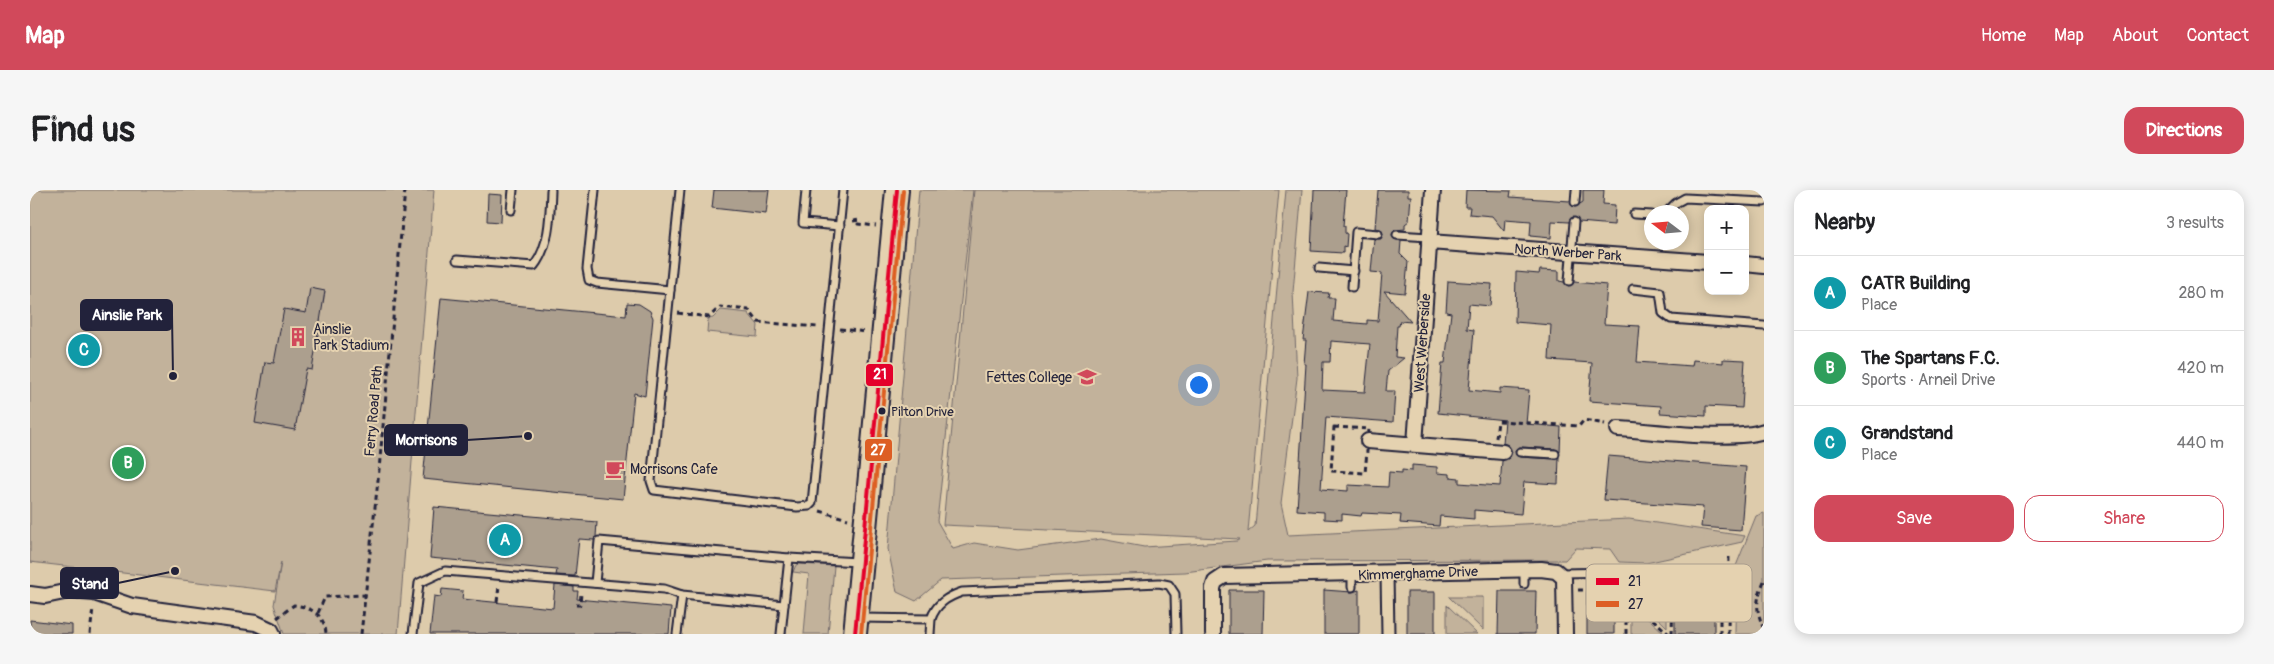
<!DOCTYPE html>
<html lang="en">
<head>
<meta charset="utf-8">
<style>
  body { margin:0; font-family:Pangolin,sans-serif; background:#f6f6f6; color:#202124 }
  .controls { position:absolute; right:15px; top:15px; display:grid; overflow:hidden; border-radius:10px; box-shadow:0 2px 12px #0003 }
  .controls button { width:45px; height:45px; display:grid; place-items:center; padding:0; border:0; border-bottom:1px solid #e0e0e0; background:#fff; color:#202124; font:25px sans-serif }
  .compass { position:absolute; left:1614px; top:15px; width:45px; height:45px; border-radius:50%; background:#fff; box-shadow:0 2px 12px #0003; rotate:286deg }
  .you { position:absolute; left:1168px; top:194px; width:18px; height:18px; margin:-12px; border:4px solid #fff; border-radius:50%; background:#1a73e8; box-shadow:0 0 0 8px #1a73e833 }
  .badge { display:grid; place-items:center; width:32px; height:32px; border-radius:50%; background:#d1495b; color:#fff; font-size:16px; font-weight:700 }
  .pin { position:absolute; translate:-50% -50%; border:2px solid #fff; box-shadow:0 1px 5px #0006 }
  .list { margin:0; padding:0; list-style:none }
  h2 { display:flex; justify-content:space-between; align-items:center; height:65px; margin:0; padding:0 20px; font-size:21px }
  h2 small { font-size:16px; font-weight:400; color:#757577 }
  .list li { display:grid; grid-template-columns:32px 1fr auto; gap:15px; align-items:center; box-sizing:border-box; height:75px; padding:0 20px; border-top:1px solid #e0e0e0 }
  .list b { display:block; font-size:19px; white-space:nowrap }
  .list p { margin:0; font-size:16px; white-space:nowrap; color:#757577 }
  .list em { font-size:16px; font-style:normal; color:#757577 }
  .actions { display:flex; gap:10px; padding:15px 20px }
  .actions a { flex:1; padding:11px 0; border:1px solid #d1495b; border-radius:15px; text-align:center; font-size:18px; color:#d1495b }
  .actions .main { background:#d1495b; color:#fff }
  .map { position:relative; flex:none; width:1734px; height:444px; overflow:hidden; border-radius:15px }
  header { display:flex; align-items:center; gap:30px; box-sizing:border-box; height:70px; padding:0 25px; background:#d1495b; color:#fff }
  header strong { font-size:24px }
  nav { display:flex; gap:28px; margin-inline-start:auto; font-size:18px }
  .intro { display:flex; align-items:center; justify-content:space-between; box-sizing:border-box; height:120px; padding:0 30px }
  h1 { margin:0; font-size:35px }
  .button { padding:12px 22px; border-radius:15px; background:#d1495b; color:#fff; font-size:18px; font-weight:700 }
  main { display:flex; gap:30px; padding:0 30px }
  aside { flex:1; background:#fff; border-radius:15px; box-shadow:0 2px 12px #0003 }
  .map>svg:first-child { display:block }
</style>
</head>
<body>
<header>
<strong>Map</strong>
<nav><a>Home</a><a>Map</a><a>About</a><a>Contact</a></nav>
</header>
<div class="intro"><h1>Find us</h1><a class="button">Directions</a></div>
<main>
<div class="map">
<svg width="1734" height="444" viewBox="0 0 1734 444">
  <rect width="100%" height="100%" fill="#ddcbab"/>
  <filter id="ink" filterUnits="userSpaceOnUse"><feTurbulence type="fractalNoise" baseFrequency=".02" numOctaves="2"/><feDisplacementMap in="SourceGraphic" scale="10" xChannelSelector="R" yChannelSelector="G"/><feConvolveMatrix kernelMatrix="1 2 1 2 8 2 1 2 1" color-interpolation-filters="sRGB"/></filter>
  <g filter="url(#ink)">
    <g fill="#c2b29b" stroke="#726a6b">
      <path d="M0,0H404L368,444H254L244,415L251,372L245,401L0,372Z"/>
      <path d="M889,0H943L907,331L923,359L944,353L988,360L1071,349L1114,357L1207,351L1210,349L913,335L944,0H1249L1218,342L1225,336L1256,0H1272L1263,102L1267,188L1251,313L1258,345L1599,329L1715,346L1712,352L1616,373L1589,372L1580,359L1546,358L1535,370L1237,371L1155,382L911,390L886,411L867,402L858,359Z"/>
      <path d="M691,120L718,123L728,135L727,147L677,142L678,129L683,128Z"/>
      <path d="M1734,323V444H1705L1706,376L1726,326Z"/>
      <path d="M769,374L804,376L798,444H774L779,384L763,382L766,375Z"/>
      <path d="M1603,404H1637V437Z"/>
      <path d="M1419,407H1453V440Z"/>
      <path d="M1601,412L1635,444H1601Z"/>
      <path d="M1417,415L1447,444H1417Z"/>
    </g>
    <g fill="#ac9f8e" stroke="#22223b" fill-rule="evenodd">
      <path d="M684,0H739L736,24L682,18Z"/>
      <path d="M1284,0H1316L1313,36H1315V43L1317,44L1316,57L1313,56V63L1281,61Z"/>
      <path d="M1348,0H1378V6H1381L1379,31L1375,34V39L1365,40L1362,44L1364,49L1371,51L1370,64L1378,72L1375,103L1354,101L1381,132L1370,131L1369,136H1367L1365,167L1374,168L1358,181L1356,201H1365L1363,232L1296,227L1291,299L1318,301V295L1358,297L1359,282L1372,283V280L1382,281V275L1407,277V283L1420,284V287L1429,288V293L1470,296L1472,271L1480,267L1482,262L1478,255L1473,253L1475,230L1408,223L1412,173H1415L1421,123L1416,122L1418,91L1462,94L1460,116L1439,114L1437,139L1444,140L1439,200L1470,203V198L1499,200L1496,234L1531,237L1530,262L1525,259L1490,257L1485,260L1486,265L1490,267L1525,269L1529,267L1528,294L1494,292L1491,324L1444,320V329L1410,326L1409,336L1370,333L1371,325L1332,323L1331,326L1312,324V330L1294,329V322L1267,320L1276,174H1274L1276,150H1273L1279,102L1299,103L1298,108H1305L1303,131L1337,134V130L1348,131L1352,83L1341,82L1344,49H1351L1353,44L1351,39L1345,38ZM1301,151L1340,154L1335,202L1292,200L1293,172H1300Z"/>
      <path d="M1436,0L1481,1L1480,7L1540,11L1542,16L1545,17L1553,12V0H1574L1573,14L1585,15L1584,35L1549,32L1544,27L1539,32L1522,31L1521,48L1500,46L1501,31L1475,29L1474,41L1462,26L1439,24L1440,17H1435Z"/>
      <path d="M458,4L472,5L471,32L457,31Z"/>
      <path d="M1510,80L1529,81V91L1534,92L1538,96L1544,92L1577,95L1574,134L1610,136L1607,172L1662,176L1663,170L1693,173V169L1715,170L1712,218L1676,216V226L1630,223L1631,216L1559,211L1562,173L1519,170L1521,135L1485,132L1486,82L1509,84Z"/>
      <path d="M280,98L295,101L282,180L276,179L265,240L225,233L235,172L244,173L254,119L276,123Z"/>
      <path d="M411,108L596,126L597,113L609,114L620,121L623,128L615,206L604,203L593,309L393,289Z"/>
      <path d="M1578,266L1716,277L1711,340L1671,337L1673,317L1574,310Z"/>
      <path d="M404,317L567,332L566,347L564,350L549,349L545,386L526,385L527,380L400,368Z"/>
      <path d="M525,395L544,397V401H548L547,409L641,418L639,444H400L404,406L411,407L412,399L433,401L432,409L523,418Z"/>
      <path d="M1199,400H1234L1233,444H1199Z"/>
      <path d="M1294,400L1322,402L1329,400V444H1294Z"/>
      <path d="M1469,401H1506L1505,444H1468Z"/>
      <rect x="1645" y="401" width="39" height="43"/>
      <rect x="1377" y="402" width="28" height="42"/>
      <rect x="1557" y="402" width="27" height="42"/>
      <path d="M0,430L42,435V444H0Z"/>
    </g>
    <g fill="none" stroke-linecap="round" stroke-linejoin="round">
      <g stroke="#22223b" stroke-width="11">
        <g id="service">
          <path d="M565,0L557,79L559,90L567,93L640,100L621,291L624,300L767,317L779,316L782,313L813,0"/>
          <path d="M776,0L773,33L810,36"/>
          <path d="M1545,12L1546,0"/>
          <path d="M481,20L483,0"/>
          <path d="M1637,22L1646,13L1655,8L1734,12"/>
          <path d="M1604,24L1622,25"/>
          <path d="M1367,45L1399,47"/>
          <path d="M427,70L504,76C520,55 520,26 521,0"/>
          <path d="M1289,78L1324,81"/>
          <path d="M1539,91L1544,32"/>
          <path d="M1322,97L1326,42L1348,44"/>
          <path d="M1603,99L1630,102L1633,123L1641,129L1734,136"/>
          <path d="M640,100L650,0"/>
          <path d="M1490,262L1525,264"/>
          <path d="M759,368L828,372"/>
          <path d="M1531,383L1649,381"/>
          <path d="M565,393L569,351L759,368L754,415"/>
          <path d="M1494,394V379"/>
          <path d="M1322,397V385"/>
          <path d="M829,428L901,429C906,414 917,407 932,402L1129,393L1139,395L1145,404L1146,444"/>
          <path d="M383,444L389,393L415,381L634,399L652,405L754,415L751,444"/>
          <path d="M647,444L652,405"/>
          <path d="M900,444L901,429"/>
        </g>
      </g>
      <g stroke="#22223b" stroke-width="15">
        <path id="pedestrian" d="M1357,384L1358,444"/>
      </g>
      <g stroke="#22223b" stroke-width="18">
        <g id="minor">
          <path d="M1399,52L1678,72"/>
          <path d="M1715,74L1734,76"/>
          <path d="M1588,239C1625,241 1702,252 1734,241"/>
          <path d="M1338,251L1473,262"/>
          <path d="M1385,254L1403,0"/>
          <path d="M0,404L15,406L39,401L64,403L102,416L226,433L241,440L243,444"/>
          <path d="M1183,444V398L1185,392L1194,386L1511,379L1526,381L1534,388L1535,444"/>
        </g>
      </g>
      <g stroke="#22223b" stroke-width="26">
        <path id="primary" d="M825,444L867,0"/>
      </g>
      <g stroke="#22223b" stroke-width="3" stroke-dasharray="5 4" stroke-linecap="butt">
        <path d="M823,31L829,30L828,34L846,36"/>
        <path d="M648,123L679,127L690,117L719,120L728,132L788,137"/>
        <path d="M810,139L836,142"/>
        <path d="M1304,237L1339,239L1335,283L1301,281Z"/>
        <path d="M1466,248L1468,231L1549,236L1554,230L1575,234"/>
        <path d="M790,321L818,329"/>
        <path d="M1659,385H1699"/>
        <path d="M1734,391C1725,414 1726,418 1734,440"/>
        <path d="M1548,400L1643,399L1642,444"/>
        <path d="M1596,405L1639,444"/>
        <path d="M467,412L469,396"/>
        <path d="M546,415H550L551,403"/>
        <path d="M288,423L295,407L334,405"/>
        <path d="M247,428L264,415C281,417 295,425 296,444"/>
        <path d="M60,444L63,418"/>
        <path d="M331,444L348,290L375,0"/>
        <path d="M1596,444V399"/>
        <path d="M1690,444V402"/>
        <path d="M1698,444L1699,363"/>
      </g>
      <use href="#service" stroke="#e5d2b0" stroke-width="7"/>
      <use href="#pedestrian" stroke="#e5d2b0" stroke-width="11"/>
      <use href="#minor" stroke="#e5d2b0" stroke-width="14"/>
      <use href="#primary" stroke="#e5d2b0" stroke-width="22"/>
      <g stroke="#e5d2b0" stroke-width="8">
        <path id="bus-1" d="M825,444L867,0"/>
      </g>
      <g stroke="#e5d2b0" stroke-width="8">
        <path id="bus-2" d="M831,444L873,1"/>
      </g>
      <use href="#bus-1" stroke="#e4002b" stroke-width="4"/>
      <use href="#bus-2" stroke="#dd5e24" stroke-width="4"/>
    </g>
  </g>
  <defs>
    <g id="building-bare" transform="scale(1.5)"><path d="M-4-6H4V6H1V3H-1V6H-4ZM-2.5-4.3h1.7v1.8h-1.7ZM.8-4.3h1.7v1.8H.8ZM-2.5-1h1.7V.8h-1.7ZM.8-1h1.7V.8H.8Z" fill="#d1495b" stroke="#e5d2b0" stroke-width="2.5" paint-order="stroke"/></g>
    <g id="school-bare" transform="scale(1.5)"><path d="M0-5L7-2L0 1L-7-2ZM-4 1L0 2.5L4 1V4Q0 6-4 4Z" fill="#d1495b" stroke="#e5d2b0" stroke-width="2.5" paint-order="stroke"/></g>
    <g id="cafe-bare" transform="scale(1.5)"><path d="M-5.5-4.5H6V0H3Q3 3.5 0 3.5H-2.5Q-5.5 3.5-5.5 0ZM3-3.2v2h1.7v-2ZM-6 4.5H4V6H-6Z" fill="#d1495b" stroke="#e5d2b0" stroke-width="2.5" paint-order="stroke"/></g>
  </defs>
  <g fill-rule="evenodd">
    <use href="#building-bare" x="268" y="147"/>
    <use href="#school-bare" x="1057" y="187"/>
    <use href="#cafe-bare" x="585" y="279"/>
  </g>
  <circle fill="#22223b" stroke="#e5d2b0" stroke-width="2" cx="852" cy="221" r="4.5"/>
  <g text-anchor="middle" stroke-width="4" stroke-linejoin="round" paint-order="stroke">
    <g font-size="13" fill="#22223b" stroke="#e5d2b0" text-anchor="start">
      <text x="861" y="226">Pilton Drive</text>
    </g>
    <g font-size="14" fill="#22223b" stroke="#e5d2b0">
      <text transform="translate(1538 62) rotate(4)" y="5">North Werber Park</text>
      <text transform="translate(1392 153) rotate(-86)" y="5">West Werberside</text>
      <text transform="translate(343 221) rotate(-85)" y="5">Ferry Road Path</text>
      <text transform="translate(1388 383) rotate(-2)" y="5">Kimmerghame Drive</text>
    </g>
    <g font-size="14" fill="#22223b" stroke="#e5d2b0" text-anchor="start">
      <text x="283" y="144">Ainslie<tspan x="283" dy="16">Park Stadium</tspan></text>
      <text x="1042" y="192" text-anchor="end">Fettes College</text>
      <text x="600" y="284">Morrisons Cafe</text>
    </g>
  </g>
  <rect x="1556" y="374" width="166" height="58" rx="8" fill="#e5d2b0" stroke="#aa9d8d" stroke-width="1"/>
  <rect x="1566" y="388" width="23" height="7" fill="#e4002b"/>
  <rect x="1566" y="411" width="23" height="6" fill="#dd5e24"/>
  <g font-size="14" fill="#22223b">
    <text x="1598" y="396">21</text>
    <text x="1598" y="419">27</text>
  </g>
  <path fill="none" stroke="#22223b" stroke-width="2" d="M143 186L142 125M498 246L437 250M145 381L88 393"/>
  <g fill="#22223b" stroke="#e5d2b0" stroke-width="2">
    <circle cx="143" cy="186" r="5"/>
    <circle cx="498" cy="246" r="5"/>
    <circle cx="145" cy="381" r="5"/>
  </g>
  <g fill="#22223b" stroke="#22223b" stroke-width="2">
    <rect x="51" y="110" width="91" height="30" rx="5"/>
    <rect x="355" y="235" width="82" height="30" rx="5"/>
    <rect x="31" y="378" width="57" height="30" rx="5"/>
  </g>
  <g font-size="15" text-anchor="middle" font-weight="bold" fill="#fff">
    <text x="97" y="130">Ainslie Park</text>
    <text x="396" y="255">Morrisons</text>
    <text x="60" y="399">Stand</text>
  </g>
  <g stroke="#e5d2b0" stroke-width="2">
    <rect x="835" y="173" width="29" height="24" rx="5" fill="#e4002b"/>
    <rect x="834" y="248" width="29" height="24" rx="5" fill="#dd5e24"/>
  </g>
  <g font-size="14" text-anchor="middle" font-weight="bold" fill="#fff">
    <text x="850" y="189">21</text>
    <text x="848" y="265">27</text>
  </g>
</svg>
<div class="controls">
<button>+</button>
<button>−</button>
</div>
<svg class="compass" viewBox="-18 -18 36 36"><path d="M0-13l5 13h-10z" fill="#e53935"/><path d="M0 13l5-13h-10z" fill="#757577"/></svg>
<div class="you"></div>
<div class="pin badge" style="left:475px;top:350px;background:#0f9aa8">A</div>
<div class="pin badge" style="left:98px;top:273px;background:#2e9e5b">B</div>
<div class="pin badge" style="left:54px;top:160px;background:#0f9aa8">C</div>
</div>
<aside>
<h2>Nearby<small>3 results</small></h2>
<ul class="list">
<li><span class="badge" style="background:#0f9aa8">A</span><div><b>CATR Building</b><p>Place</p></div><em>280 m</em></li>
<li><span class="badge" style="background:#2e9e5b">B</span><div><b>The Spartans F.C.</b><p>Sports · Arneil Drive</p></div><em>420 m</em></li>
<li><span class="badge" style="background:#0f9aa8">C</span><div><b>Grandstand</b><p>Place</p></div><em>440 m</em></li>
</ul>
<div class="actions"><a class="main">Save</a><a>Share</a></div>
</aside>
</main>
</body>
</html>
